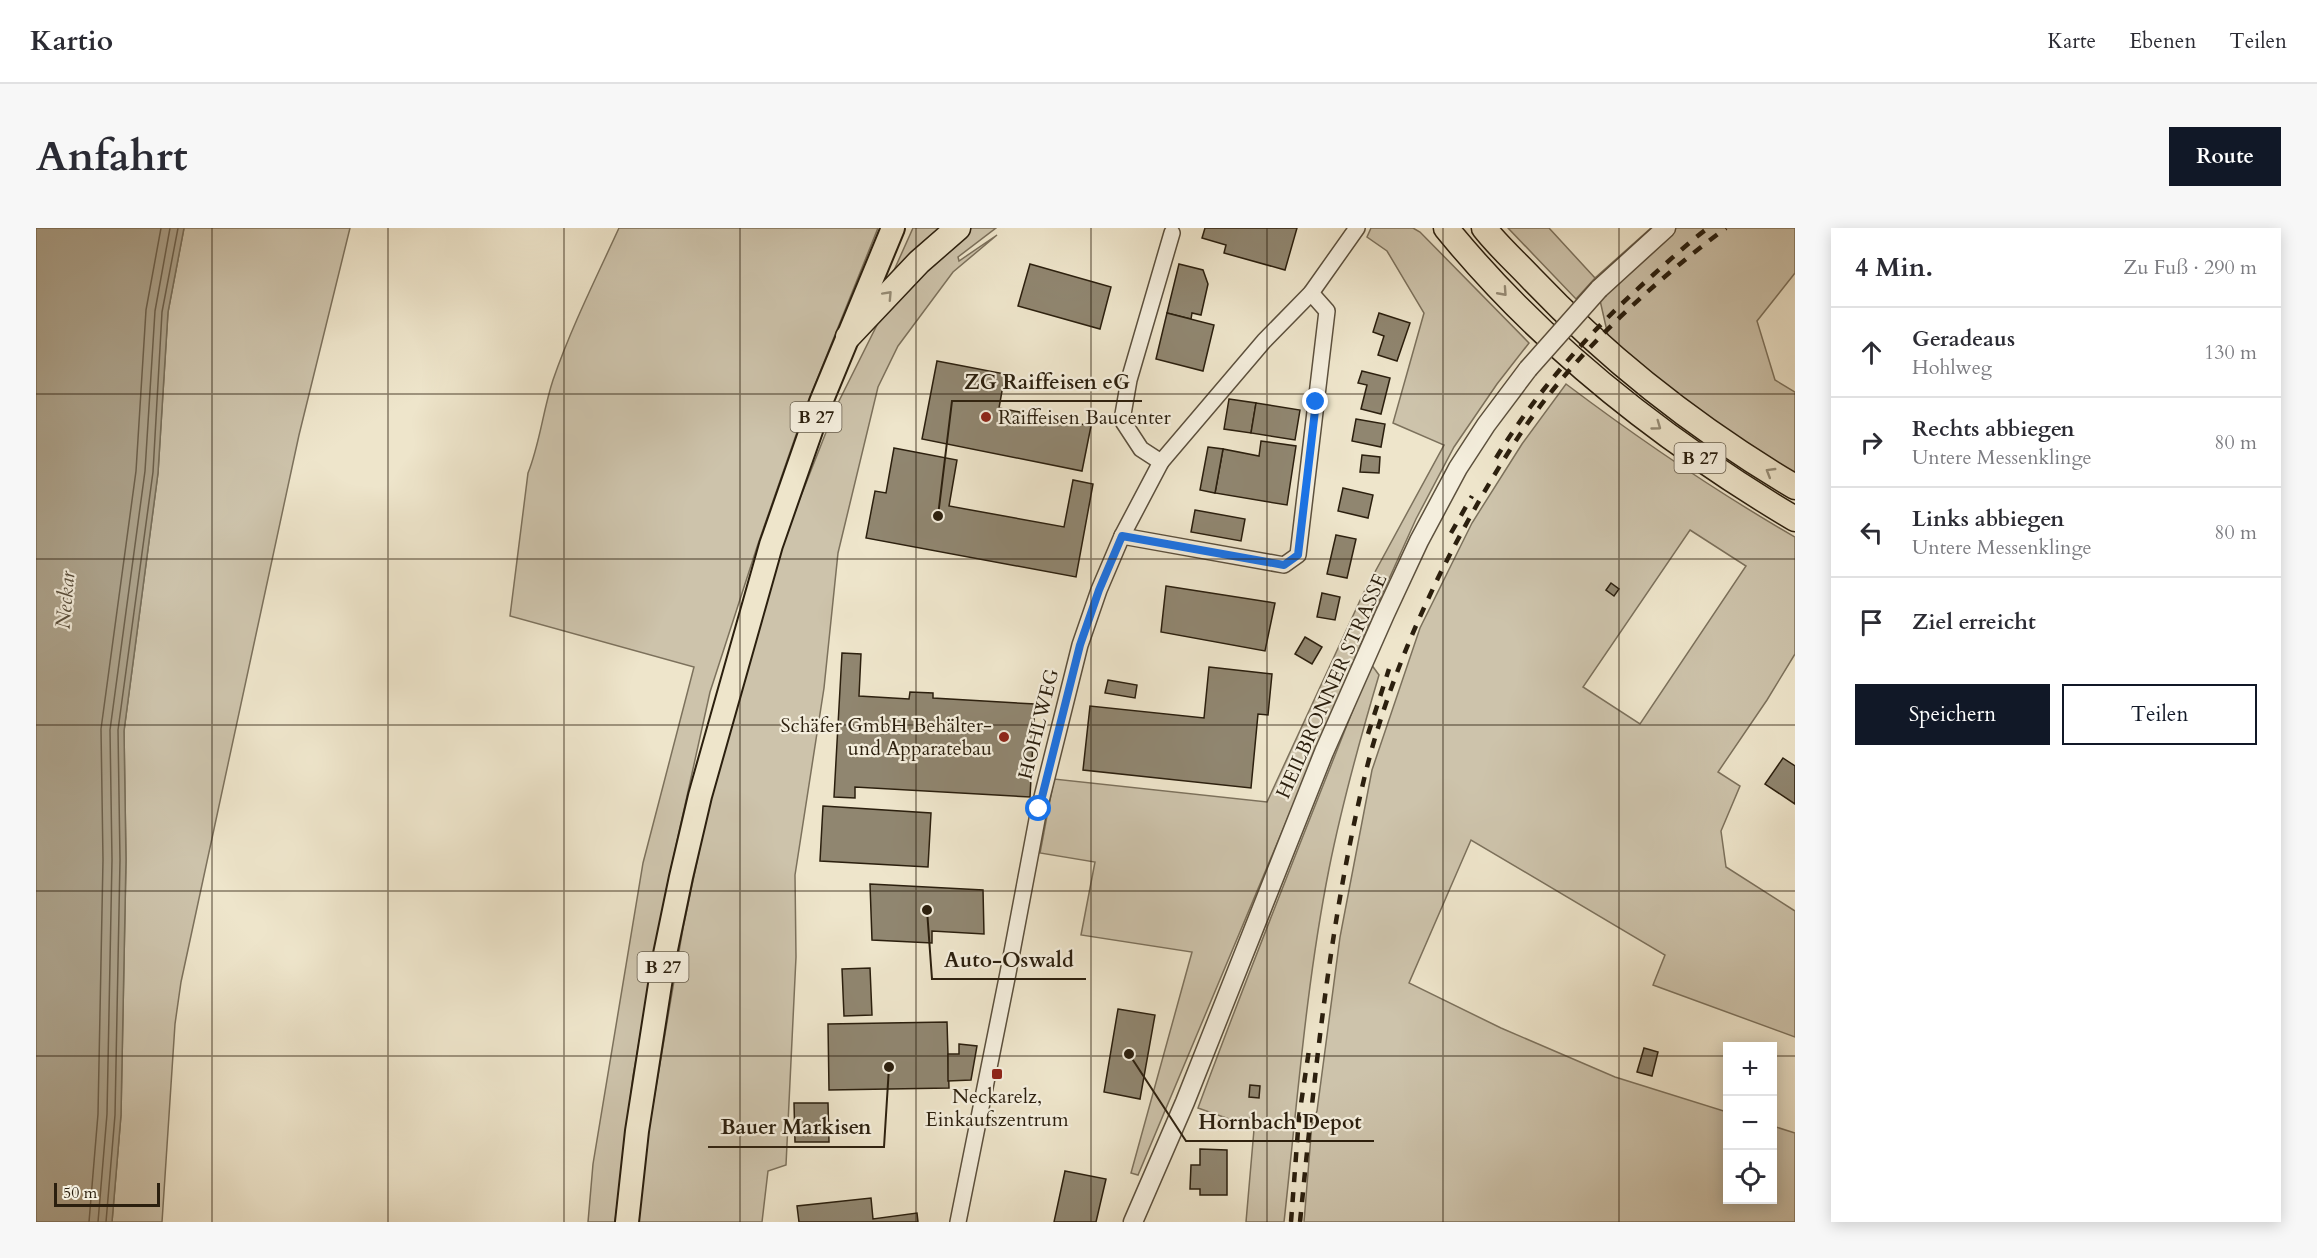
<!DOCTYPE html>
<html lang="de">
<head>
<meta charset="utf-8">
<style>
  body { margin:0; font-family:Cardo,serif; background:#f7f7f7; color:#2b2b33 }
  .controls { position:absolute; right:18px; bottom:18px; display:grid; overflow:hidden; border-radius:0px; box-shadow:0 3px 15px #0003 }
  .controls button { width:54px; height:54px; display:grid; place-items:center; padding:0; border:0; border-bottom:2px solid #e1e1e2; background:#fff; color:#2b2b33; font:30px sans-serif }
  .scale { position:absolute; left:18px; bottom:15px; width:106px; box-sizing:border-box; padding-left:6px; border:3px solid #2b1f0e; border-top:0; font-size:16px; line-height:21px; white-space:nowrap; color:#2b1f0e; -webkit-text-stroke:4px #f4eedd; paint-order:stroke }
  .stop { position:absolute; width:18px; height:18px; margin:-14px; border:4px solid #1a73e8; border-radius:50%; background:#fff }
  .stop.end { background:#1a73e8; border-color:#fff; box-shadow:0 2px 6px #0008 }
  .list { margin:0; padding:0; list-style:none }
  h2 { display:flex; justify-content:space-between; align-items:center; height:78px; margin:0; padding:0 24px; font-size:26px }
  h2 small { font-size:20px; font-weight:400; color:#7c7c81 }
  .list li { display:grid; grid-template-columns:39px 1fr auto; gap:18px; align-items:center; box-sizing:border-box; height:90px; padding:0 24px; border-top:2px solid #e1e1e2 }
  .list b { display:block; font-size:22px; white-space:nowrap }
  .list p { margin:0; font-size:20px; white-space:nowrap; color:#7c7c81 }
  .list em { font-size:20px; font-style:normal; color:#7c7c81 }
  .actions { display:flex; gap:12px; padding:18px 24px }
  .actions a { flex:1; padding:14px 0; border:2px solid #111827; border-radius:0px; text-align:center; font-size:21px; color:#111827 }
  .actions .main { background:#111827; color:#fff }
  .icon { flex:none; width:33px; height:33px; fill:none; stroke:currentColor; stroke-width:2; stroke-linecap:round; stroke-linejoin:round }
  .map { position:relative; flex:none; width:1759px; height:994px; overflow:hidden; border-radius:0px }
  header { display:flex; align-items:center; gap:36px; box-sizing:border-box; height:84px; padding:0 30px; background:#fff; border-bottom:2px solid #e1e1e2 }
  header strong { font-size:28px }
  nav { display:flex; gap:33px; margin-inline-start:auto; font-size:21px }
  .intro { display:flex; align-items:center; justify-content:space-between; box-sizing:border-box; height:144px; padding:0 36px }
  h1 { margin:0; font-size:42px }
  .button { padding:15px 27px; border-radius:0px; background:#111827; color:#fff; font-size:21px; font-weight:700 }
  main { display:flex; gap:36px; padding:0 36px }
  aside { flex:1; background:#fff; border-radius:0px; box-shadow:0 3px 15px #0003 }
  .map>svg:first-child { display:block }
</style>
</head>
<body>
<header>
<strong>Kartio</strong>
<nav><a>Karte</a><a>Ebenen</a><a>Teilen</a></nav>
</header>
<div class="intro"><h1>Anfahrt</h1><a class="button">Route</a></div>
<main>
<div class="map">
<svg width="1759" height="994" viewBox="0 0 1759 994">
  <rect width="100%" height="100%" fill="#eee5cb"/>
  <filter id="stains"><feTurbulence type="fractalNoise" baseFrequency=".00333" numOctaves="4"/><feColorMatrix values="0 0 0 0 .2 0 0 0 0 .09 0 0 0 0 .02 0 0 0 .5 -.17"/></filter>
  <radialGradient id="worn" r=".72"><stop offset=".6" stop-color="#630" stop-opacity="0"/><stop offset="1" stop-color="#630" stop-opacity=".3"/></radialGradient>
  <g fill="#cdc3ab" stroke="#7c715c" stroke-width="1.5" fill-rule="evenodd">
    <path d="M148,0H314L263,207L145,754L139,796L126,994H76L85,887L90,632L88,503L122,245L132,84Z"/>
    <path d="M583,0H842L768,184L721,319L674,464L630,663L597,848L579,994H552L557,936L607,635L658,439L474,388L492,245C504,215 507,182 517,152C535,100 560,50 583,0Z"/>
    <path d="M877,0H909L855,49Z"/>
    <path d="M936,0H960L922,29L923,33L961,7L917,44L862,118L842,159L802,325L788,460L759,647L760,729L750,937L732,943L726,994H601L611,912L647,700L671,586L744,321L800,179L848,83L915,15Z"/>
    <path d="M1335,0H1377L1384,4L1493,115L1461,156L1418,219L1380,291L1339,382L1102,947L1095,945L1156,724L1045,707L1059,634L1004,625L1018,551L1231,574L1327,366L1408,217L1357,195L1388,85L1351,23L1331,9Z"/>
    <path d="M1472,0H1513L1559,50L1615,0H1759V45L1721,93L1739,152L1759,164V247L1714,224L1573,112L1559,50L1540,71Z"/>
    <path d="M1530,156C1603,211 1679,263 1759,309V426L1731,472L1682,544L1704,558L1685,603L1690,639L1759,683V809L1617,757L1629,727L1435,612L1373,755L1465,800L1579,849L1691,884L1692,972H1736L1737,898L1759,905V994H1268L1276,895L1309,897L1278,890L1281,883L1304,709L1336,542L1384,400L1436,295L1486,216ZM1654,302L1710,338L1604,496L1547,459Z"/>
    <path d="M1335,436L1343,447C1324,511 1306,576 1293,641C1270,757 1261,877 1248,994H1210L1219,890L1193,891L1162,880C1217,731 1277,584 1335,436Z"/>
  </g>
  <path fill="#aca28b" stroke="#786e59" stroke-width="1.5" d="M0,0H148L132,84L122,245L88,503L90,632L85,887L76,994H0Z"/>
  <g fill="none" stroke-linecap="round" stroke-linejoin="round">
    <g stroke="#6c604c" stroke-width="1.5">
      <path d="M53,994L62,886L67,632L65,501L100,243L110,82L125,0"/>
      <path d="M62,994L71,886L76,632L74,502L109,243L119,83L134,0"/>
      <path d="M70,994L79,887L84,632L82,502L117,244L126,84L142,0"/>
    </g>
  </g>
  <g fill="#908670" stroke="#2b1f0e" stroke-width="1.5">
    <path d="M1169,0H1261L1249,42L1188,25L1190,17L1166,10Z"/>
    <path d="M994,36L1075,59L1064,101L982,78Z"/>
    <path d="M1143,36L1167,42L1172,56L1165,87L1156,85L1155,91L1131,85Z"/>
    <path d="M1131,85L1178,97L1167,143L1120,131Z"/>
    <path d="M1343,85L1374,95L1361,133L1342,127L1348,108L1337,104Z"/>
    <path d="M901,133L969,146L963,180L1055,198L1046,243L886,211Z"/>
    <path d="M1326,143L1354,150L1345,186L1325,181L1331,157L1322,155Z"/>
    <path d="M1193,171L1220,175L1215,205L1188,201Z"/>
    <path d="M1220,175L1264,182L1259,212L1215,205Z"/>
    <path d="M1320,191L1349,196L1345,219L1316,213Z"/>
    <path d="M1225,213L1260,218L1251,277L1179,265L1187,221L1223,228Z"/>
    <path d="M1172,219L1187,221L1179,265L1164,262Z"/>
    <path d="M858,220L921,232L913,278L1028,299L1037,252L1057,256L1040,349L830,310L839,263L850,265Z"/>
    <path d="M1326,227L1344,229L1343,245L1324,244Z"/>
    <path d="M1307,260L1337,267L1332,290L1302,283Z"/>
    <path d="M1159,282L1209,291L1205,313L1155,304Z"/>
    <path d="M1300,307L1320,311L1311,350L1291,346Z"/>
    <path d="M1575,355L1583,361L1578,368L1570,362Z"/>
    <path d="M1130,358L1239,375L1229,423L1125,404Z"/>
    <path d="M1286,365L1304,369L1299,392L1281,389Z"/>
    <path d="M1269,409L1286,419L1276,436L1259,426Z"/>
    <path d="M806,425L825,426L823,468L873,471L874,464L897,465V470L999,476L994,569L819,559V570L798,569Z"/>
    <path d="M1173,439L1236,446L1232,487L1222,486L1215,560L1047,542L1054,478L1168,490Z"/>
    <path d="M1072,452L1101,457L1099,470L1069,465Z"/>
    <path d="M1747,530L1759,538V576L1729,556Z"/>
    <path d="M787,578L895,585L892,639L784,633Z"/>
    <path d="M834,656L947,662L948,706L896,703V715L836,712Z"/>
    <path d="M834,740L836,787L808,788L806,741Z"/>
    <path d="M1082,781L1119,787L1104,871L1068,864Z"/>
    <path d="M911,794L913,860L793,862L792,796Z"/>
    <path d="M923,816L941,818L935,852L912,853V826H923Z"/>
    <path d="M1608,820L1622,824L1616,848L1601,844Z"/>
    <path d="M1214,857L1224,858L1223,870L1213,869Z"/>
    <path d="M758,875H792L793,914H759Z"/>
    <path d="M1164,921L1191,922V967H1164V961H1154L1155,937H1164Z"/>
    <path d="M1029,943L1070,951L1060,994H1018Z"/>
    <path d="M835,970L837,991L881,985L882,994H763L761,978Z"/>
  </g>
  <g fill="none" stroke-linecap="round" stroke-linejoin="round">
    <g stroke="#5c503d" stroke-width="18">
      <g id="minor">
        <path d="M1125,234L1105,221L1086,192L1093,152L1136,5"/>
        <path d="M1086,308L1248,337L1262,327L1291,83L1275,65"/>
        <path d="M922,994L972,745L1003,581L1044,417L1063,362L1086,308L1125,234L1228,113L1275,65L1321,0"/>
      </g>
    </g>
    <g stroke="#5c503d" stroke-width="21">
      <g id="tertiary">
        <path d="M1563,61L1630,0"/>
        <path d="M1097,994L1149,874L1288,524L1349,386L1383,313L1422,240L1450,197L1492,141"/>
      </g>
    </g>
    <g stroke="#2b1f0e" stroke-width="26">
      <path id="primary" d="M591,994L601,903L628,731L645,649L664,568L735,317L785,174L857,0"/>
    </g>
    <g stroke="#2b1f0e" stroke-width="27">
      <g id="trunk">
        <path d="M1410,0C1507,119 1628,213 1759,291"/>
        <path d="M1448,0C1462,18 1479,33 1495,50C1573,132 1661,201 1759,259"/>
        <path d="M812,109L883,34L922,0"/>
      </g>
    </g>
    <use href="#minor" stroke="#f4eedd" stroke-width="15"/>
    <use href="#tertiary" stroke="#f4eedd" stroke-width="18"/>
    <use href="#primary" stroke="#eee5cb" stroke-width="22"/>
    <use href="#trunk" stroke="#eee5cb" stroke-width="24"/>
    <g stroke="#2b1f0e" stroke-width="4.5" stroke-dasharray="10 10" stroke-linecap="butt">
      <path d="M1460,230C1502,161 1556,101 1617,47C1635,31 1653,14 1672,0"/>
      <path d="M1415,305L1436,268"/>
      <path d="M1332,506L1353,441"/>
      <path d="M1255,994L1263,889L1273,822"/>
      <path d="M1264,994C1279,843 1294,691 1330,543C1348,471 1375,404 1408,338C1430,295 1454,252 1481,211C1533,131 1613,57 1690,0"/>
    </g>
    <g stroke="#5c503d" stroke-width="21" stroke-linecap="butt">
      <path id="tertiary-bridge" d="M1492,141L1563,61"/>
    </g>
    <use href="#tertiary-bridge" stroke="#f4eedd" stroke-width="18"/>
  </g>
  <defs><path id="oneway-chevron" d="M-2-3.5L2.5 0L-2 3.5" fill="none" stroke-width="1.6" stroke-linecap="round" stroke-linejoin="round" transform="scale(1.5)"/></defs>
  <g stroke="#968c76">
    <use href="#oneway-chevron" transform="translate(1467 64) rotate(48)"/>
    <use href="#oneway-chevron" transform="translate(852 67) rotate(-47)"/>
    <use href="#oneway-chevron" transform="translate(1621 198) rotate(36)"/>
    <use href="#oneway-chevron" transform="translate(1734 244) rotate(-149)"/>
  </g>
  <g fill="none" stroke-linecap="round" stroke-linejoin="round">
    <path stroke="#1a73e8" stroke-width="8" d="M1003,581L1044,417L1063,362L1086,308L1248,337L1262,327L1280,174"/>
  </g>
  <path fill="none" stroke="#2b1f0e" stroke-width="1.5" stroke-opacity="0.55" d="M176,0V994M352,0V994M528,0V994M704,0V994M880,0V994M1055,0V994M1231,0V994M1407,0V994M1583,0V994M0,166H1759M0,331H1759M0,497H1759M0,663H1759M0,828H1692M1736,828H1759"/>
  <g fill="#8f2418" stroke="#f4eedd" stroke-width="2">
    <circle cx="950" cy="189" r="6"/>
    <circle cx="968" cy="509" r="6"/>
    <rect x="955" y="840" width="12" height="12" rx="3"/>
  </g>
  <g text-anchor="middle" stroke-width="4.5" stroke-linejoin="round" paint-order="stroke">
    <g fill="#f4eedd" stroke="#675d4c" stroke-width="1.5">
      <rect x="754.5" y="174" width="51" height="30" rx="4.5"/>
      <rect x="1638.5" y="215" width="51" height="30" rx="4.5"/>
      <rect x="601.5" y="724" width="51" height="30" rx="4.5"/>
    </g>
    <g font-size="18" font-weight="bold" fill="#2b1f0e">
      <text x="780" y="195">B 27</text>
      <text x="1664" y="236">B 27</text>
      <text x="627" y="745">B 27</text>
    </g>
    <g font-size="20" fill="#2b1f0e" stroke="#f4eedd" text-anchor="start">
      <text x="962" y="196">Raiffeisen Baucenter</text>
      <text x="956" y="504" text-anchor="end">Schäfer GmbH Behälter-<tspan x="956" dy="23">und Apparatebau</tspan></text>
      <text x="961" y="875" text-anchor="middle">Neckarelz,<tspan x="961" dy="23">Einkaufszentrum</tspan></text>
    </g>
    <g font-size="20" fill="#2b1f0e" stroke="#f4eedd">
      <text transform="translate(1295 458) rotate(-66)" y="7">HEILBRONNER STRASSE</text>
      <text transform="translate(1002 496) rotate(-76)" y="7">HOHLWEG</text>
    </g>
    <g font-size="21" font-style="italic" fill="#584d3a" stroke="#f4eedd">
      <text transform="translate(29 372) rotate(-85)" y="7">Neckar</text>
    </g>
  </g>
  <path fill="none" stroke="#2b1f0e" stroke-width="2" d="M902 288L916 173H1106M891 682L896 751H1050M1093 826L1150 913H1338M853 839L848 919H672"/>
  <g fill="#2b1f0e" stroke="#f4eedd" stroke-width="2">
    <circle cx="902" cy="288" r="6"/>
    <circle cx="891" cy="682" r="6"/>
    <circle cx="1093" cy="826" r="6"/>
    <circle cx="853" cy="839" r="6"/>
  </g>
  <g font-size="21" text-anchor="middle" font-weight="bold" fill="#2b1f0e" stroke="#f4eedd" stroke-width="4.5" stroke-linejoin="round" paint-order="stroke">
    <text x="1011" y="161">ZG Raiffeisen eG</text>
    <text x="973" y="739">Auto-Oswald</text>
    <text x="1244" y="901">Hornbach Depot</text>
    <text x="760" y="906">Bauer Markisen</text>
  </g>
  <rect width="100%" height="100%" filter="url(#stains)"/>
  <rect width="100%" height="100%" fill="url(#worn)"/>
</svg>
<div class="controls">
<button>+</button>
<button>−</button>
<button><svg class="icon" aria-label="locate" viewBox="0 0 24 24"><circle cx="12" cy="12" r="6"/><path d="M12 2v4M12 18v4M2 12h4M18 12h4"/></svg></button>
</div>
<div class="scale">50 m</div>
<div class="stop" style="left:1003px;top:581px"></div>
<div class="stop end" style="left:1280px;top:174px"></div>
</div>
<aside>
<h2>4 Min.<small>Zu Fuß · 290 m</small></h2>
<ul class="list">
<li><svg class="icon" aria-label="ahead" viewBox="0 0 24 24"><path d="M12 20V5M6 11l6-6 6 6"/></svg><div><b>Geradeaus</b><p>Hohlweg</p></div><em>130 m</em></li>
<li><svg class="icon" aria-label="right" viewBox="0 0 24 24"><path d="M7 20v-9h11M14 6l5 5-5 5"/></svg><div><b>Rechts abbiegen</b><p>Untere Messenklinge</p></div><em>80 m</em></li>
<li><svg class="icon" aria-label="left" viewBox="0 0 24 24"><path d="M17 20v-9H6M10 6l-5 5 5 5"/></svg><div><b>Links abbiegen</b><p>Untere Messenklinge</p></div><em>80 m</em></li>
<li><svg class="icon" aria-label="arrive" viewBox="0 0 24 24"><path d="M6 21V4h12l-3 4 3 4H6"/></svg><div><b>Ziel erreicht</b></div></li>
</ul>
<div class="actions"><a class="main">Speichern</a><a>Teilen</a></div>
</aside>
</main>
</body>
</html>
